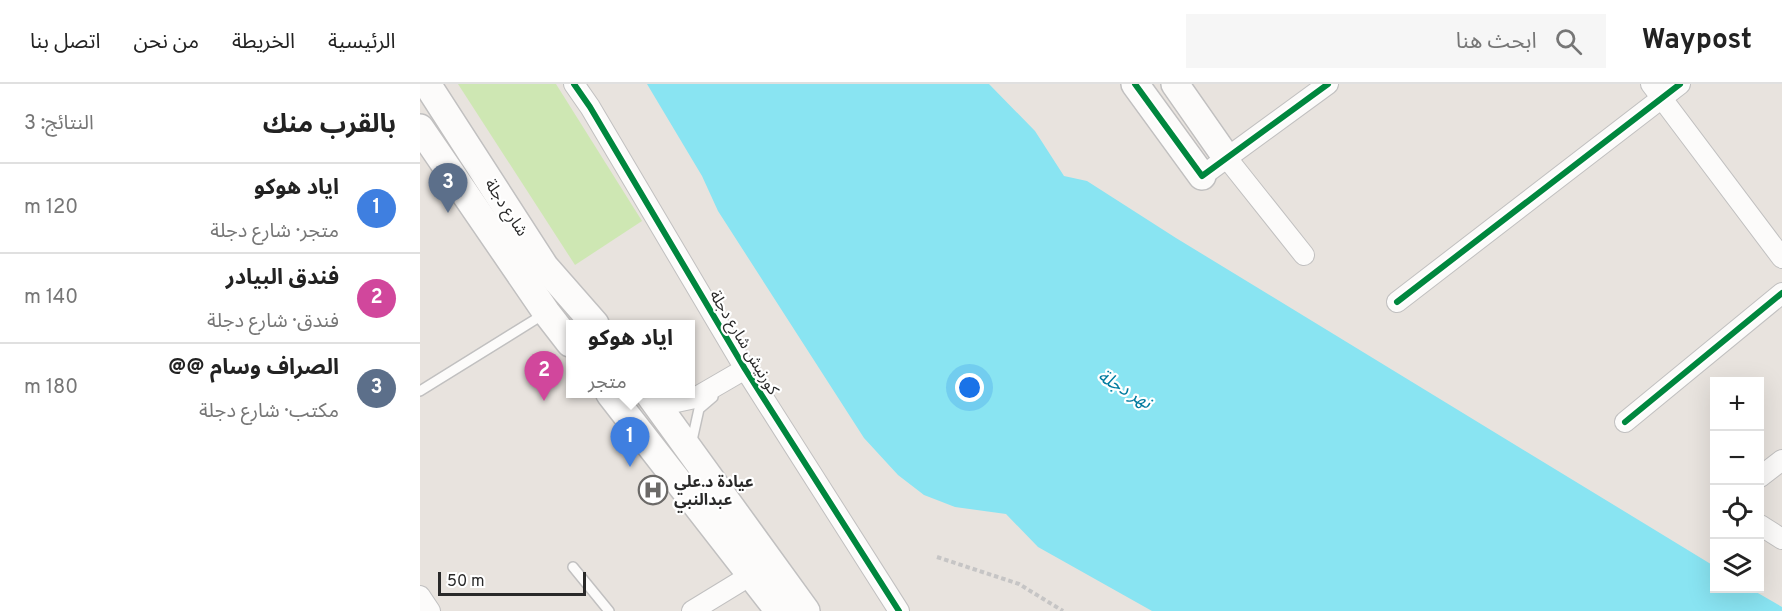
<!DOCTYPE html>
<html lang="ar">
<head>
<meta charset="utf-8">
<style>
  body { margin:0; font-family:Overpass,"Noto Sans Arabic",sans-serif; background:#f6f6f6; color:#222; direction:rtl }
  .controls { position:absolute; right:18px; bottom:18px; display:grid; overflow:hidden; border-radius:0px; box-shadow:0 6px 24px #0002 }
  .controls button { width:54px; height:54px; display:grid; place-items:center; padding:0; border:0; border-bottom:2px solid #e0e0e0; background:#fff; color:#222; font:30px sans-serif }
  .scale { position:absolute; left:18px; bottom:15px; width:148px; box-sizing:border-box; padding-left:6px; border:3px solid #292929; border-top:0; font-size:16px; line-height:21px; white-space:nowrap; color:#292929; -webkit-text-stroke:4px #fff; paint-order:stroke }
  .you { position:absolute; left:550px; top:304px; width:21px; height:21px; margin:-15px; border:4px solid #fff; border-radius:50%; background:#1a73e8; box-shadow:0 0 0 9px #1a73e833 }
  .badge { display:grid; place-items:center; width:39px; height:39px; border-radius:50%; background:#0f766e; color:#fff; font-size:20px; font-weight:700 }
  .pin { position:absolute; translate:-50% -50px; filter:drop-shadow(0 2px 3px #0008) }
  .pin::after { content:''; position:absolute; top:32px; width:21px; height:18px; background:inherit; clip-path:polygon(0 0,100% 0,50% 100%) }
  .popup { position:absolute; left:146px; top:236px; width:129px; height:78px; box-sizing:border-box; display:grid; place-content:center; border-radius:0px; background:#fff; filter:drop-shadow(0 2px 4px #0005); font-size:20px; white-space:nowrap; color:#767676 }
  .popup b { font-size:22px; color:#222 }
  .popup::after { content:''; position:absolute; left:50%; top:100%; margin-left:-12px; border:12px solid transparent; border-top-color:#fff }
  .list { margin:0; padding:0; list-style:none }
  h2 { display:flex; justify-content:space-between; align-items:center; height:78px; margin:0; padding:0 24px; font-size:26px }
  h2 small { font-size:20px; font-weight:400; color:#767676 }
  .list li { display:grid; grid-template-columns:39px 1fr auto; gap:18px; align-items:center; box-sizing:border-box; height:90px; padding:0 24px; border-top:2px solid #e0e0e0 }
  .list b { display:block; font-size:22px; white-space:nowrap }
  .list p { margin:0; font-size:20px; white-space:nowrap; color:#767676 }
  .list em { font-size:20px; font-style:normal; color:#767676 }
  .icon { flex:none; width:33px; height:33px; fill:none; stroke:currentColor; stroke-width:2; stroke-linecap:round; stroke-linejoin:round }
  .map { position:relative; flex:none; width:1362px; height:527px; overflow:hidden; direction:ltr }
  header { display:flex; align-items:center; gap:36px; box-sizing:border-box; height:84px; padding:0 30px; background:#fff; border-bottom:2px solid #e0e0e0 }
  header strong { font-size:28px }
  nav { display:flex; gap:33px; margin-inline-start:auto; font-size:21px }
  .search { width:420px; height:54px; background:#f6f6f6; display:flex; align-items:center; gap:15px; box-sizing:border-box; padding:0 21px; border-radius:0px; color:#767676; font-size:22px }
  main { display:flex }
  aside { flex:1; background:#fff }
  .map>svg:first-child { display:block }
</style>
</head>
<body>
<header>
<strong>Waypost</strong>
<div class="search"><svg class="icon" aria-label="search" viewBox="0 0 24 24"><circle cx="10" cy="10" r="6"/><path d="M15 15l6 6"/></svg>ابحث هنا</div>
<nav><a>الرئيسية</a><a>الخريطة</a><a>من نحن</a><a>اتصل بنا</a></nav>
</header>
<main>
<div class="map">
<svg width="1362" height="527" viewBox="0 0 1362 527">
  <rect width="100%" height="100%" fill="#e8e3de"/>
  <path fill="#cee7b3" d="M38,0H136L222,137L155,181Z"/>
  <path fill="#89e4f2" d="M227,0H569L615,47L644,92L667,97L756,154L1294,482V504L1331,505L1362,523V527H732L618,463L586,430L535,423L504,411L478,391L444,354L298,127L282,92Z"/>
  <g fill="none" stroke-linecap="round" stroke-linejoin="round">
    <g stroke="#c1c0c0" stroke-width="12">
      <g id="lane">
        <path d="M0,307L124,230"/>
        <path d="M271,361L279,325L293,313"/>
        <path d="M153,483L189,527"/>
      </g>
    </g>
    <g stroke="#c1c0c0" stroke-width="22">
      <g id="street">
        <path d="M154,0L170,23L325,285L479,527"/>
        <path d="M1231,0L1362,174"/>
        <path d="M806,73L884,171"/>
        <path d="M782,92L908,0"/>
        <path d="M977,218L1260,0"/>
        <path d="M238,322L275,314L325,285"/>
        <path d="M1205,338L1362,209"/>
        <path d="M1340,393L1362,376"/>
        <path d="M1340,441L1362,455"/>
        <path d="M0,512L10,527"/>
        <path d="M272,527L331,491"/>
      </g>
    </g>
    <g stroke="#c1c0c0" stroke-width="30">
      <g id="secondary">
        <path d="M7,0L125,183L175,240"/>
        <path d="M715,0L782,92"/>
        <path d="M755,0L806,73"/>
        <path d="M0,44L126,228L150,259"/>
        <path d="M190,310L359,527"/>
        <path d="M229,310L386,527"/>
      </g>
    </g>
    <path stroke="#c6c5c5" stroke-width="4" stroke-dasharray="4.5 3" stroke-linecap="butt" d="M517,473L599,500L643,527"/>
    <use href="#lane" stroke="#fcfbfa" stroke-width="9"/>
    <use href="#street" stroke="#fcfbfa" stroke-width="20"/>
    <use href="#secondary" stroke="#fcfbfa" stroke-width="27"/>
    <g stroke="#fff" stroke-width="10">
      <g id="cycleway">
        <path d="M154,0L170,23L325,285L479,527"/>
        <path d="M715,0L782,92L908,0"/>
        <path d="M977,218L1260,0"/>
        <path d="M1205,338L1362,209"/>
      </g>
    </g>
    <use href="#cycleway" stroke="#00873e" stroke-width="6"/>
  </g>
  <defs>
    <g id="hospital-ring" transform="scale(1.5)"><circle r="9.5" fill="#fff" stroke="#6c6a68" stroke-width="1.5"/><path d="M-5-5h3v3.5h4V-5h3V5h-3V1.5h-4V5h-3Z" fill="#6c6a68"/></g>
  </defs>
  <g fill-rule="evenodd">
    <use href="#hospital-ring" x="233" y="406"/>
  </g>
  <g text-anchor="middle" stroke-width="4.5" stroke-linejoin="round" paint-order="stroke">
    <g font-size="16" fill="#292929" stroke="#fff">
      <text transform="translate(87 123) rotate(57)" y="6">شارع دجلة</text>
      <text transform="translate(325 258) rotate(59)" y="6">كورنيش شارع دجلة</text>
    </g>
    <g font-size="16" font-weight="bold" fill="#292929" stroke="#fff" text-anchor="start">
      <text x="254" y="403">عيادة د.علي<tspan x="254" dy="18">عبدالنبي</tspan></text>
    </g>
    <g font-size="18" font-style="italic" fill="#017b9f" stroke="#fff">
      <text transform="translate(705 305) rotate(31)" y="6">نهر دجلة</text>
    </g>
  </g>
</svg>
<div class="controls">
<button>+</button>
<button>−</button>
<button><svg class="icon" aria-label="locate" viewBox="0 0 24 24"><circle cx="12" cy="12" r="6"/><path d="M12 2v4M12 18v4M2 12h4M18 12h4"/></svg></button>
<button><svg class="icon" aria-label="layers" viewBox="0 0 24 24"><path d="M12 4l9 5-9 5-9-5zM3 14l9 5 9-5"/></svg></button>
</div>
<div class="scale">50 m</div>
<div class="you"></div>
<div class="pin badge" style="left:210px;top:383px;background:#3f7fe0">1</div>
<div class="popup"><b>اياد هوكو</b>متجر</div>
<div class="pin badge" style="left:124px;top:317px;background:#d1479c">2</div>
<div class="pin badge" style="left:28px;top:129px;background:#5c6f8a">3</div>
</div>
<aside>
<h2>بالقرب منك<small>النتائج: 3</small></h2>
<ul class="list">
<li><span class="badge" style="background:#3f7fe0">1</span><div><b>اياد هوكو</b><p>متجر · شارع دجلة</p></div><em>120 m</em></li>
<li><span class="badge" style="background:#d1479c">2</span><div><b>فندق البيادر</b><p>فندق · شارع دجلة</p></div><em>140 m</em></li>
<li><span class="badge" style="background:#5c6f8a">3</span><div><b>الصراف وسام @@</b><p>مكتب · شارع دجلة</p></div><em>180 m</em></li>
</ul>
</aside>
</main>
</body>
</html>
